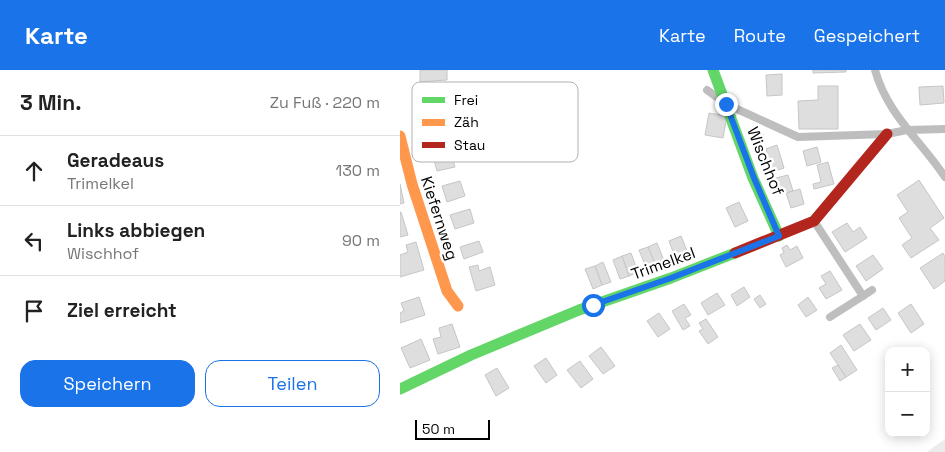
<!DOCTYPE html>
<html lang="de">
<head>
<meta charset="utf-8">
<style>
  body { margin:0; font-family:"Space Grotesk",sans-serif; background:#f2f2f2; color:#222 }
  .controls { position:absolute; right:15px; bottom:15px; display:grid; overflow:hidden; border-radius:10px; box-shadow:0 2px 12px #0003 }
  .controls button { width:45px; height:45px; display:grid; place-items:center; padding:0; border:0; border-bottom:1px solid #e0e0e0; background:#fff; color:#222; font:25px sans-serif }
  .scale { position:absolute; left:15px; bottom:12px; width:75px; box-sizing:border-box; padding-left:5px; border:2px solid #000; border-top:0; font-size:14px; line-height:18px; white-space:nowrap; color:#000; -webkit-text-stroke:4px #fff; paint-order:stroke }
  .stop { position:absolute; width:15px; height:15px; margin:-11px; border:4px solid #1a73e8; border-radius:50%; background:#fff }
  .stop.end { background:#1a73e8; border-color:#fff; box-shadow:0 1px 5px #0008 }
  .list { margin:0; padding:0; list-style:none }
  h2 { display:flex; justify-content:space-between; align-items:center; height:65px; margin:0; padding:0 20px; font-size:21px }
  h2 small { font-size:16px; font-weight:400; color:#767676 }
  .list li { display:grid; grid-template-columns:32px 1fr auto; gap:15px; align-items:center; box-sizing:border-box; height:70px; padding:0 20px; border-top:1px solid #e0e0e0 }
  .list b { display:block; font-size:19px; white-space:nowrap }
  .list p { margin:0; font-size:16px; white-space:nowrap; color:#767676 }
  .list em { font-size:16px; font-style:normal; color:#767676 }
  .actions { display:flex; gap:10px; padding:15px 20px }
  .actions a { flex:1; padding:11px 0; border:1px solid #1a73e8; border-radius:15px; text-align:center; font-size:18px; color:#1a73e8 }
  .actions .main { background:#1a73e8; color:#fff }
  .icon { flex:none; width:28px; height:28px; fill:none; stroke:currentColor; stroke-width:2; stroke-linecap:round; stroke-linejoin:round }
  .map { position:relative; flex:none; width:545px; height:382px; overflow:hidden }
  header { display:flex; align-items:center; gap:30px; box-sizing:border-box; height:70px; padding:0 25px; background:#1a73e8; color:#fff }
  header strong { font-size:24px }
  nav { display:flex; gap:28px; margin-inline-start:auto; font-size:18px }
  main { display:flex }
  aside { flex:1; background:#fff }
  .map>svg:first-child { display:block }
</style>
</head>
<body>
<header>
<strong>Karte</strong>
<nav><a>Karte</a><a>Route</a><a>Gespeichert</a></nav>
</header>
<main>
<aside>
<h2>3 Min.<small>Zu Fuß · 220 m</small></h2>
<ul class="list">
<li><svg class="icon" aria-label="ahead" viewBox="0 0 24 24"><path d="M12 20V5M6 11l6-6 6 6"/></svg><div><b>Geradeaus</b><p>Trimelkel</p></div><em>130 m</em></li>
<li><svg class="icon" aria-label="left" viewBox="0 0 24 24"><path d="M17 20v-9H6M10 6l-5 5 5 5"/></svg><div><b>Links abbiegen</b><p>Wischhof</p></div><em>90 m</em></li>
<li><svg class="icon" aria-label="arrive" viewBox="0 0 24 24"><path d="M6 21V4h12l-3 4 3 4H6"/></svg><div><b>Ziel erreicht</b></div></li>
</ul>
<div class="actions"><a class="main">Speichern</a><a>Teilen</a></div>
</aside>
<div class="map">
<svg width="545" height="382" viewBox="0 0 545 382">
  <rect width="100%" height="100%" fill="#fff"/>
  <path fill="#ebebeb" d="M545,369V382H527Z"/>
  <g fill="#dedede" stroke="#c6c6c6">
    <path d="M20,0H47V10L20,12Z"/>
    <path d="M413,0H446V2L413,3Z"/>
    <path d="M382,4V25L367,26L366,5Z"/>
    <path d="M418,16H438V59H399L398,31L418,30Z"/>
    <path d="M543,16L544,33L520,35L519,17Z"/>
    <path d="M309,43L327,46L323,68L305,65Z"/>
    <path d="M363,64L365,72L355,75L353,67Z"/>
    <path d="M377,75L384,98L369,103L366,92L369,91L366,79Z"/>
    <path d="M417,77L421,92L407,96L403,81Z"/>
    <path d="M51,82L55,97L37,101L33,86Z"/>
    <path d="M428,92L434,114L414,119L413,114L421,112L417,95Z"/>
    <path d="M388,105L393,121L380,125L376,108Z"/>
    <path d="M519,110L544,148L530,158L539,170L511,188L502,175L512,168L499,148L508,142L497,125Z"/>
    <path d="M60,111L65,126L47,132L42,116Z"/>
    <path d="M0,114L4,133L0,134Z"/>
    <path d="M400,119L404,134L391,138L386,123Z"/>
    <path d="M339,132L348,151L335,157L326,138Z"/>
    <path d="M70,139L74,153L55,159L50,145Z"/>
    <path d="M0,142H1L8,165L0,167Z"/>
    <path d="M447,153L453,162L460,157L467,168L445,182L432,162Z"/>
    <path d="M281,166L288,183L275,187L269,171Z"/>
    <path d="M79,171L83,182L64,189L60,177Z"/>
    <path d="M16,172L24,200L0,207V185L8,182L6,175Z"/>
    <path d="M257,173L265,193L256,196L248,177Z"/>
    <path d="M387,175L390,180L397,176L403,188L386,197L380,185L384,183L382,178Z"/>
    <path d="M248,177L256,196L247,200L239,180Z"/>
    <path d="M231,183L238,202L229,206L222,186Z"/>
    <path d="M543,183L545,187V211L534,219L520,198Z"/>
    <path d="M473,185L483,199L466,211L456,196Z"/>
    <path d="M222,186L229,206L220,209L213,190Z"/>
    <path d="M203,192L211,212L202,215L195,196Z"/>
    <path d="M78,195L79,201L90,197L95,215L76,221L69,197Z"/>
    <path d="M195,196L202,215L193,219L185,199Z"/>
    <path d="M430,201L442,220L426,229L419,218L426,214L421,206Z"/>
    <path d="M344,217L350,227L337,236L331,225Z"/>
    <path d="M317,223L325,235L308,245L301,233Z"/>
    <path d="M360,225L366,234L360,238L354,229Z"/>
    <path d="M19,227L25,245L0,253V243L4,241L1,233Z"/>
    <path d="M408,227L417,240L406,247L398,235Z"/>
    <path d="M284,234L291,245L285,248L290,256L283,260L272,241Z"/>
    <path d="M511,234L524,254L511,263L498,243Z"/>
    <path d="M483,238L491,250L476,260L468,248Z"/>
    <path d="M259,243L270,259L258,267L247,251Z"/>
    <path d="M306,249L318,267L308,274L299,261L303,259L299,253Z"/>
    <path d="M52,254L60,277L38,284L33,269L41,267L39,258Z"/>
    <path d="M460,254L471,270L454,281L443,265Z"/>
    <path d="M21,269L30,290L10,298L1,278Z"/>
    <path d="M441,275L457,300L446,307L430,283Z"/>
    <path d="M201,277L215,296L203,304L189,286Z"/>
    <path d="M146,288L157,305L146,313L134,296Z"/>
    <path d="M180,291L193,309L181,318L167,300Z"/>
    <path d="M438,295L446,307L440,311L432,298Z"/>
    <path d="M97,298L109,318L96,326L85,305Z"/>
  </g>
  <g fill="none" stroke-linecap="round" stroke-linejoin="round">
    <g stroke="#bebebe" stroke-width="8">
      <path d="M475,0C487,44 521,71 545,107"/>
      <path d="M307,20L326,34L398,67L487,64L507,60L545,59"/>
      <path d="M414,151L463,226L430,247"/>
      <path d="M463,226L472,220"/>
    </g>
    <g stroke="#63d668" stroke-width="11">
      <path d="M313,0L353,108L379,166"/>
      <path d="M0,319L71,285L179,240L271,208L335,183"/>
    </g>
    <path stroke="#ff974d" stroke-width="11" d="M0,66L12,114L47,221L58,236"/>
    <path stroke="#b3261e" stroke-width="11" d="M335,183L414,151L487,64"/>
  </g>
  <g fill="none" stroke-linecap="round" stroke-linejoin="round">
    <path stroke="#1a73e8" stroke-width="6" d="M193,235L271,208L379,166L354,108L326,34"/>
  </g>
  <g text-anchor="middle" stroke-width="5" stroke-linejoin="round" paint-order="stroke">
    <g font-size="16" fill="#000" stroke="#fff">
      <text transform="translate(366 91) rotate(68)" y="6">Wischhof</text>
      <text transform="translate(40 148) rotate(72)" y="6">Kiefernweg</text>
      <text transform="translate(263 193) rotate(-20)" y="6">Trimelkel</text>
    </g>
  </g>
  <rect x="12" y="12" width="166" height="80" rx="8" fill="#fff" stroke="#b2b2b2" stroke-width="1"/>
  <rect x="22" y="27" width="23" height="6" fill="#63d668"/>
  <rect x="22" y="49" width="23" height="7" fill="#ff974d"/>
  <rect x="22" y="72" width="23" height="6" fill="#b3261e"/>
  <g font-size="14" fill="#000">
    <text x="54" y="35">Frei</text>
    <text x="54" y="57">Zäh</text>
    <text x="54" y="80">Stau</text>
  </g>
</svg>
<div class="controls">
<button>+</button>
<button>−</button>
</div>
<div class="scale">50 m</div>
<div class="stop" style="left:193px;top:235px"></div>
<div class="stop end" style="left:326px;top:34px"></div>
</div>
</main>
</body>
</html>
